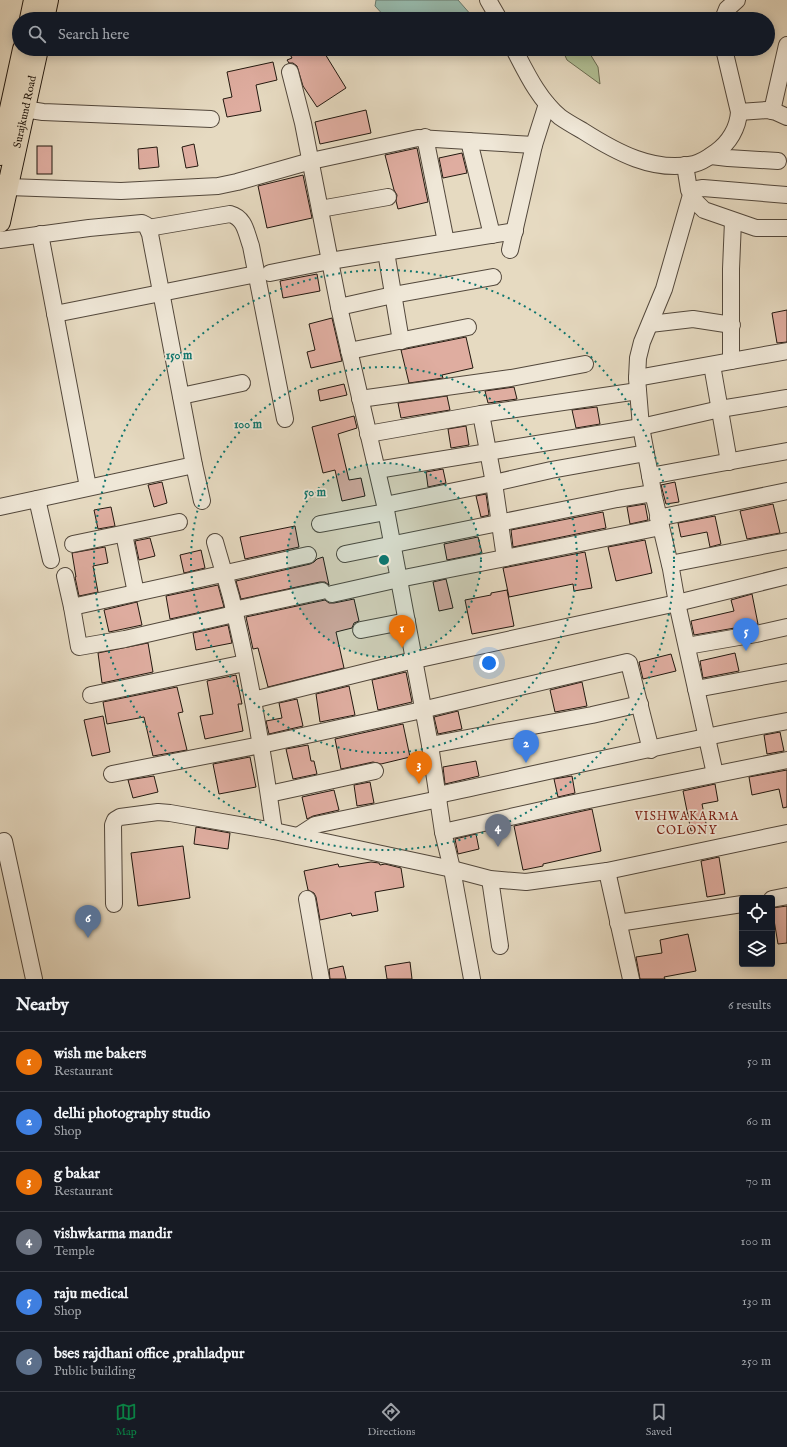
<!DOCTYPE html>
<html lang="en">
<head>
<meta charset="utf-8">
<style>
  body { margin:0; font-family:"IM FELL English",serif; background:#242831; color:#f1f3f6 }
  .controls { position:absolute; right:12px; bottom:12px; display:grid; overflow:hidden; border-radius:4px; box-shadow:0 2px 10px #0003 }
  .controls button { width:36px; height:36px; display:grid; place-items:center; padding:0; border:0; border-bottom:1px solid #363941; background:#171b24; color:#f1f3f6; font:20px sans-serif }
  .you { position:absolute; left:489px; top:663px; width:14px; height:14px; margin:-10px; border:3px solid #fff; border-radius:50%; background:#1a73e8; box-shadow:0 0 0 6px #1a73e833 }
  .badge { display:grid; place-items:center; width:26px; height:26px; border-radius:50%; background:#0b8043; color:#fff; font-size:13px; font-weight:700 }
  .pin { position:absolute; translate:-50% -33px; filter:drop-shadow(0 1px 2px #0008) }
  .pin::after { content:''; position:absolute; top:21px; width:14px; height:12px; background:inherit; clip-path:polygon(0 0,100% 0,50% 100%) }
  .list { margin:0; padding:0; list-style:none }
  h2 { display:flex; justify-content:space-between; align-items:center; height:52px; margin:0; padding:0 16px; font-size:17px }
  h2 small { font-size:13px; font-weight:400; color:#9ea1a6 }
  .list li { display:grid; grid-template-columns:26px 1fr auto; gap:12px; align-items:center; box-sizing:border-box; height:60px; padding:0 16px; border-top:1px solid #363941 }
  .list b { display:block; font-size:15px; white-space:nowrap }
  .list p { margin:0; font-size:13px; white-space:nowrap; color:#9ea1a6 }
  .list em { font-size:13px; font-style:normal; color:#9ea1a6 }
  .icon { flex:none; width:22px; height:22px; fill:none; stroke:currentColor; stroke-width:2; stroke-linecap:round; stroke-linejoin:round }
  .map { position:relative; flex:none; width:787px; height:979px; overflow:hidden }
  .search { position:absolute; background:#171b24; box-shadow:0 2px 10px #0003; left:12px; right:12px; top:12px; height:44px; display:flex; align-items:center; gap:10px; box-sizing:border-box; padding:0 14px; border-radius:22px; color:#9ea1a6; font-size:15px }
  .sheet { height:412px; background:#171b24 }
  nav { display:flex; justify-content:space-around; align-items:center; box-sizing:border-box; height:56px; border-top:1px solid #363941; background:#171b24; font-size:11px; color:#9ea1a6 }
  nav a { display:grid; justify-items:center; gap:2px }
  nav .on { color:#0b8043 }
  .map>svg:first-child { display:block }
</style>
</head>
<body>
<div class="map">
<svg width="787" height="979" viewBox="0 0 787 979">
  <rect width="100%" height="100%" fill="#e6dac1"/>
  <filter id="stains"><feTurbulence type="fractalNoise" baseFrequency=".005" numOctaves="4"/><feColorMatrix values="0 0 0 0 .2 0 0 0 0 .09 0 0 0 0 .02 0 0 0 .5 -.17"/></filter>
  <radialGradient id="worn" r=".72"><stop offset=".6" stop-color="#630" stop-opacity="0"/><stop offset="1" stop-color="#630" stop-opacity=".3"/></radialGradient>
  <path fill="#b1c196" stroke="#6a6c52" d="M562,49H587L598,67L600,84L567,60Z"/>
  <path fill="#97bbae" stroke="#687a6e" d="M376,0H458L472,16L465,19H387L375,6Z"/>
  <g fill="#dfada0" stroke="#22180f">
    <path d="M287,49H322L346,88L317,107L303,86L297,66L293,63H289L287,60L292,58Z"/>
    <path d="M273,62L277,80L256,85L261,111L227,117L223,99L232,97L227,72Z"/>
    <path d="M366,110L371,133L320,144L315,122Z"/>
    <path d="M194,144L198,166L186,168L182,147Z"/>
    <rect x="37" y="146" width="15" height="28"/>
    <path d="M157,147L159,167L139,169L138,149Z"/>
    <path d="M417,148L428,202L398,209L396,201L397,195L394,190L385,155Z"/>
    <path d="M462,153L467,173L443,178L439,158Z"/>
    <path d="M303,175L312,218L267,228L258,186Z"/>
    <path d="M317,274L320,291L283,298L280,281Z"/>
    <path d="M787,310V342L777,343L772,313Z"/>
    <path d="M332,318L342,361L311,368L307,352L315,350L309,324Z"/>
    <path d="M466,337L473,368L442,375L443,378L409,383L401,350Z"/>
    <path d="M344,384L347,395L320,401L318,390Z"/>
    <path d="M514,387L517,399L488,403L485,391Z"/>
    <path d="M447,396L450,410L401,418L398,403Z"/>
    <path d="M597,407L600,424L576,428L572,410Z"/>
    <path d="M354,416L357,428L338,434L349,480L361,478L365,496L342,501L335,470L323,473L312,427Z"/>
    <path d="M466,426L469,445L451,448L448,429Z"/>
    <path d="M443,469L446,483L428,487L426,472Z"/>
    <path d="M162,482L167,503L154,507L148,485Z"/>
    <path d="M675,482L679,502L666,504L661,485Z"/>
    <path d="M486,494L489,515L481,517L476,496Z"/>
    <path d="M645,504L648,520L630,524L627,507Z"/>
    <path d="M773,504L780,533L747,539L740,511Z"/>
    <path d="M111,507L115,526L98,529L94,510Z"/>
    <path d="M603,512L606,528L513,547L511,530Z"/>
    <path d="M715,516L721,544L710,547L707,532L681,537L678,523Z"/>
    <path d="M295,526L299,547L245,559L240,537Z"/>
    <path d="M478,537L482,553L447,560L444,544Z"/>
    <path d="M150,538L155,556L139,560L135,541Z"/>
    <path d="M645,540L652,573L616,581L608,547Z"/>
    <path d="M105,547L108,563L93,566L98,592L79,596L75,577H76L72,553Z"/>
    <path d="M201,550L205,568L184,573L180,555Z"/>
    <path d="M585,552L592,588L574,591L573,584L509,597L503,568Z"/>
    <path d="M323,557L329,585L325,582H320L241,599L236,581L310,564L314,562L317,559Z"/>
    <path d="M446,579L453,608L439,611L433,582Z"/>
    <path d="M218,585L224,607L170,619L166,596Z"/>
    <path d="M507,590L514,626L472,634L465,600L491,595V593Z"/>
    <path d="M752,594L758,624L694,635L691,621L734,611L731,600Z"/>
    <path d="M354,599L359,621L354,623L352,628L336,632L344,668L268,687L258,648L253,649L246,617L325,600L329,603H334Z"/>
    <path d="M137,602L142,625L109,632L104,610Z"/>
    <path d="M228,625L232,643L196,650L193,633Z"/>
    <path d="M148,643L153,672L102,683L98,653Z"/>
    <path d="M735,653L739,671L703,678L700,661Z"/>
    <path d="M671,654L676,671L643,679L639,662Z"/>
    <path d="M406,672L412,702L378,710L372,680Z"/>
    <path d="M236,675L242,704H238L243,731L205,739L200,716L213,714L207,681Z"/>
    <path d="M582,682L587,706L555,712L550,690Z"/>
    <path d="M349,686L355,715L320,722L316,694Z"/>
    <path d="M177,687L183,712L178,713L187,750L153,756L144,717L107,724L103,702Z"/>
    <path d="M297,699L303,726L269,734L266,721L282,718L279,703Z"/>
    <path d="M458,711L462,729L438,734L434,717Z"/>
    <path d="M103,716L110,752L92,756L84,720Z"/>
    <path d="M403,724L410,757L381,764L373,762L341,769L335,739Z"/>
    <path d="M780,732L784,751L767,754L764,735Z"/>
    <path d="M308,745L311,761H314L317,774L293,779L286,749Z"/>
    <path d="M250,757L256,787L219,794L213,764Z"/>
    <path d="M476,761L479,776L445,784L443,767Z"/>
    <path d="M787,770V807L783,808L779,789L752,795L749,777Z"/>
    <path d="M154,776L158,792L133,798L128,780Z"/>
    <path d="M572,776L575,793L558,797L554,779Z"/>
    <path d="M370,782L374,803L357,806L354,785Z"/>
    <path d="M715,784L718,801L702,804L707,828L691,831L683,791Z"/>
    <path d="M334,790L339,810L313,816L307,819L302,797Z"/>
    <path d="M592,809L601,851L543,864V866L523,870L514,826Z"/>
    <path d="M196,827L230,833L228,849L194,844Z"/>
    <path d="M476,834L479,849L458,854L455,839Z"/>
    <path d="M183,846L190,898L138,906L131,853Z"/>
    <path d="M719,857L725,894L707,897L701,861Z"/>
    <path d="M371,862L379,863L380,865L385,864L401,868L404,887L375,892L378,911L352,916L351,913L320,920L316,897L314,893L308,890L304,871L338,864L339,867Z"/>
    <path d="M787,906V943L778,944L772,908Z"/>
    <path d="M688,934L696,971L664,977L665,979H640L636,957L662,953L660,940Z"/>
    <path d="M410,962L412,979H387L385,966Z"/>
    <path d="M343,966L346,979H330L329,969Z"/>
  </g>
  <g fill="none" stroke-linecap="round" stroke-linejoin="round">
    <g stroke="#53483c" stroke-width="18">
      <g id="minor">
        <path d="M488,0L499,19"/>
        <path d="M723,19L727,9L737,0"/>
        <path d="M514,49C526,72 539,100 560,117C567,122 576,127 583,131C616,152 654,173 694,164C703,162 709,157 716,152C729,143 738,128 739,112L724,49"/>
        <path d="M290,72L303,123L339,307L385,505L430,745L443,832L452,869L472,979"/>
        <path d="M24,109L43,112L211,119"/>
        <path d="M772,111L787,45"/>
        <path d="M739,112L767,110L776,112L787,117"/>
        <path d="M425,137L446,242"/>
        <path d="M469,141L492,235"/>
        <path d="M711,156L728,158L778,161"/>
        <path d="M685,165L689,190L694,200L704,210L756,228H787"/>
        <path d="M8,187L121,191L218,186L237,182L311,161L418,138L534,145"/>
        <path d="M320,209L388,197"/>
        <path d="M148,228L230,214C245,218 246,232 251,246L285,419"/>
        <path d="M40,234L88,487"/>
        <path d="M0,240L89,228L142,223L146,225L150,234L194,465L0,507"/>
        <path d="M510,250L534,145L547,104"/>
        <path d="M386,252L401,341"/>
        <path d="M270,273L330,261L515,231"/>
        <path d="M339,307L393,295L493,277"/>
        <path d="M55,314L256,274"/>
        <path d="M650,324L693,319L732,325"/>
        <path d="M349,351L468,327"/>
        <path d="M731,361V269L733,221"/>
        <path d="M712,365L729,462"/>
        <path d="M637,378L787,351"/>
        <path d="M181,396L242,383"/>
        <path d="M360,399L511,378L585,364"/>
        <path d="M481,414L494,483L505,558"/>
        <path d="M368,434L481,414L638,391"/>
        <path d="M194,465L202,501"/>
        <path d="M377,470L641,427L720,409L787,398"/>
        <path d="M650,476L787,451"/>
        <path d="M37,499L51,560"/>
        <path d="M385,505L494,483L551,470L646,453"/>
        <path d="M658,518L787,491"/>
        <path d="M320,524L386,512"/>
        <path d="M124,534L136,593"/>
        <path d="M215,542C220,560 226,579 231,597C250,674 263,753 274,831"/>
        <path d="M73,544L179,522"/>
        <path d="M345,554L617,499L653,493"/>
        <path d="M670,564L787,541"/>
        <path d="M65,576L72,607L79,647L125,639L234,614"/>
        <path d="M332,594L399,579L661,527"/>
        <path d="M72,607L308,555"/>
        <path d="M233,610L322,591"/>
        <path d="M361,630L407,621"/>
        <path d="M687,646L756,634L787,627"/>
        <path d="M696,689L787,672"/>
        <path d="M91,695L245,663"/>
        <path d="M253,700L406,662L677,603L787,576"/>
        <path d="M430,745L592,715L640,704"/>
        <path d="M112,774L261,745L413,712L627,662L629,663L651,750"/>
        <path d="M715,774L677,603L671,569L654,497L641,427L637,378L638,358L642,342L664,289L691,195L697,189L703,188L787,195"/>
        <path d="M269,794L375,771"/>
        <path d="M438,795C555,770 670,743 787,721"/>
        <path d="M443,832L569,804L787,760"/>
        <path d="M298,836L315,825L439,799"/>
        <path d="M4,841L34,979"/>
        <path d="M607,871L631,979"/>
        <path d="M490,879L500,946"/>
        <path d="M307,899L321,979"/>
        <path d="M772,899L787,896"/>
        <path d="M114,904L113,825L115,820L120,817L158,812L170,813L274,831L452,869L490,879L526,882L607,871L787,833"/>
        <path d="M618,923L742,904"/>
      </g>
    </g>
    <g stroke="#22180f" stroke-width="22">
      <g id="major">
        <path d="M30,19L34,0"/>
        <path d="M44,19L48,0"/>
        <path d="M0,155L23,49"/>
        <path id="s1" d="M0,222L38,49"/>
      </g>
    </g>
    <use href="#minor" stroke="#efe7d7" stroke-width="16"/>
    <use href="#major" stroke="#e6dac1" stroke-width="20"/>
  </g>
  <circle cx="384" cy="560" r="97" fill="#0f766e" fill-opacity=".12"/>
  <g fill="none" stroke="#0f766e" stroke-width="2" stroke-dasharray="2 4">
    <circle cx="384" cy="560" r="97"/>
    <circle cx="384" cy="560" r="193"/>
    <circle cx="384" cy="560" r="290"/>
  </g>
  <g text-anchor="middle" stroke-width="3.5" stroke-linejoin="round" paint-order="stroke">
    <g font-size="11" fill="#22180f" stroke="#efe7d7">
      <text dy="4" stroke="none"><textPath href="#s1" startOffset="113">Surajkund Road</textPath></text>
    </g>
    <g font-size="12" letter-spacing="1" fill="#7a1f14" stroke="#efe7d7">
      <text x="687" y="820">VISHWAKARMA<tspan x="687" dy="14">COLONY</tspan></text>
    </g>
  </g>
  <circle cx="384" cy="560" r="6" fill="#0f766e" stroke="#efe7d7" stroke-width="2"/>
  <g font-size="12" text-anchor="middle" font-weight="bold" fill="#0f766e" stroke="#efe7d7" stroke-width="3.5" stroke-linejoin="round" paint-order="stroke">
    <text x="179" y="359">150 m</text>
    <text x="248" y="428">100 m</text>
    <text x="315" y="496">50 m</text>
  </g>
  <rect width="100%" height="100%" filter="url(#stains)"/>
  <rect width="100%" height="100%" fill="url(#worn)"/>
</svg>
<div class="controls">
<button><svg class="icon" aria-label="locate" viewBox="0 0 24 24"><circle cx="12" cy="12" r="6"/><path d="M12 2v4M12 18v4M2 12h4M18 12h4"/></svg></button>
<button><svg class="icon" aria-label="layers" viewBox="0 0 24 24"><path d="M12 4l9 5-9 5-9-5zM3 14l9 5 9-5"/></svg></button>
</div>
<div class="you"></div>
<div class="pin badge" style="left:402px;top:648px;background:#e8710a">1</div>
<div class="pin badge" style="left:526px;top:763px;background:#3f7fe0">2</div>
<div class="pin badge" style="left:419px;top:784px;background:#e8710a">3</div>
<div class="pin badge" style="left:498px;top:847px;background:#6b7280">4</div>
<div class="pin badge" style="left:746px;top:651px;background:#3f7fe0">5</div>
<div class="pin badge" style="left:88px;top:938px;background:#5c6f8a">6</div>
<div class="search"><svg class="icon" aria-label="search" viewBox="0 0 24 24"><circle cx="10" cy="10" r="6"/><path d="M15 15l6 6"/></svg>Search here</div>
</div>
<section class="sheet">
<h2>Nearby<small>6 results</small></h2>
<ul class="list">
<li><span class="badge" style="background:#e8710a">1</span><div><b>wish me bakers</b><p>Restaurant</p></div><em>50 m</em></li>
<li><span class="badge" style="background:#3f7fe0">2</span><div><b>delhi photography studio</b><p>Shop</p></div><em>60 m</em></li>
<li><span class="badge" style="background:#e8710a">3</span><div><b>g bakar</b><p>Restaurant</p></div><em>70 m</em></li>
<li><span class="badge" style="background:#6b7280">4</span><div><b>vishwkarma mandir</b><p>Temple</p></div><em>100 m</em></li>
<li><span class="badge" style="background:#3f7fe0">5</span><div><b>raju medical</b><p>Shop</p></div><em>130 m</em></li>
<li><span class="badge" style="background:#5c6f8a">6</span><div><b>bses rajdhani office ,prahladpur</b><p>Public building</p></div><em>250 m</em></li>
</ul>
</section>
<nav>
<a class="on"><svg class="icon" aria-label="map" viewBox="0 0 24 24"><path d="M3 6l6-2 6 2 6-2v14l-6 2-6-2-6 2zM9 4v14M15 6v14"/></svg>Map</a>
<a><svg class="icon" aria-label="directions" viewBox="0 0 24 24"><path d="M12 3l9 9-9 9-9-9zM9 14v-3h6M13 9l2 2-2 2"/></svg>Directions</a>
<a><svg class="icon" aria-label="saved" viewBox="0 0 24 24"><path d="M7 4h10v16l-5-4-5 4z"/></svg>Saved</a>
</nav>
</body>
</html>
